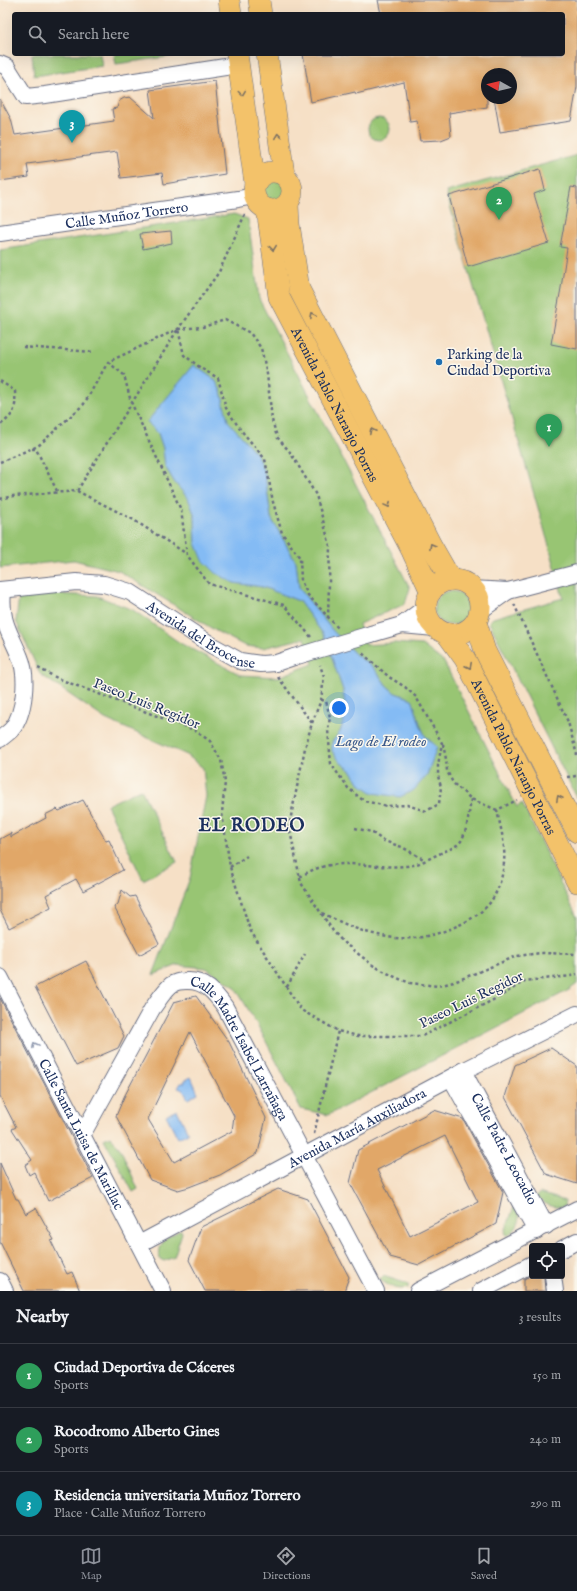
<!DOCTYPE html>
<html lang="en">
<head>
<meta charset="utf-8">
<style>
  body { margin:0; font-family:"IM FELL English",serif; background:#242831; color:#f1f3f6 }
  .controls { position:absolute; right:12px; bottom:12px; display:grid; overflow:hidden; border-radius:4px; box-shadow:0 4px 16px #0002 }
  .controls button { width:36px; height:36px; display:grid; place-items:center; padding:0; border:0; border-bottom:1px solid #363941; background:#171b24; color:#f1f3f6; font:20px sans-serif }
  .compass { position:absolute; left:481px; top:68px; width:36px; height:36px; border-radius:50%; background:#171b24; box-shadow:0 4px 16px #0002; rotate:278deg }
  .you { position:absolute; left:339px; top:708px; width:14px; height:14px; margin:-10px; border:3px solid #fff; border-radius:50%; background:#1a73e8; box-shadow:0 0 0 6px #1a73e833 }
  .badge { display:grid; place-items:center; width:26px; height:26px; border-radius:50%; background:#8c9099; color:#fff; font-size:13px; font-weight:700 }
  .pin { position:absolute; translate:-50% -33px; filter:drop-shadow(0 1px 2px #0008) }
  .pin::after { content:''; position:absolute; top:21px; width:14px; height:12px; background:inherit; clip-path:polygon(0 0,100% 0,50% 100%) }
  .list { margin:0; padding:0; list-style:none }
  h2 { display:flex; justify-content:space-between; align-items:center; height:52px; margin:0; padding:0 16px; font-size:17px }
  h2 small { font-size:13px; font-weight:400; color:#9ea1a6 }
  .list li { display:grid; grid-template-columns:26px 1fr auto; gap:12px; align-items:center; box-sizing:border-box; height:64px; padding:0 16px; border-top:1px solid #363941 }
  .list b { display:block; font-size:15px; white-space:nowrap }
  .list p { margin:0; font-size:13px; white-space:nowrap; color:#9ea1a6 }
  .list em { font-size:13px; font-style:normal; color:#9ea1a6 }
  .icon { flex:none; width:22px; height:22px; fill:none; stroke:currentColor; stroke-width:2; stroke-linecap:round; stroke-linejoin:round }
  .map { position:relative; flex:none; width:577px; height:1291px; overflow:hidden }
  .search { position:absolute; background:#171b24; box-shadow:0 4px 16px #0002; left:12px; right:12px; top:12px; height:44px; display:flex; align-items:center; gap:10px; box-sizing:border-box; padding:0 14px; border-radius:4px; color:#9ea1a6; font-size:15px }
  .sheet { height:244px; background:#171b24 }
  nav { display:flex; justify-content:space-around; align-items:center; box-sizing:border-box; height:56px; border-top:1px solid #363941; background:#171b24; font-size:11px; color:#9ea1a6 }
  nav a { display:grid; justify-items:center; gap:2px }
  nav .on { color:#8c9099 }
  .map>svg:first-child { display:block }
</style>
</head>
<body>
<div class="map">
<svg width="577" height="1291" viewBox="0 0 577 1291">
  <rect width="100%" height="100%" fill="#fbf7ec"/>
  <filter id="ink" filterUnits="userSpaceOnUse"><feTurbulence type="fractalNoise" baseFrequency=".025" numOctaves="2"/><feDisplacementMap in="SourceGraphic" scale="8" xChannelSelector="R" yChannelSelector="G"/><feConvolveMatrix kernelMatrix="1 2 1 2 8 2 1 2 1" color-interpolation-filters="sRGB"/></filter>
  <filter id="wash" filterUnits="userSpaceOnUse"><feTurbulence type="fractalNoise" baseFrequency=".012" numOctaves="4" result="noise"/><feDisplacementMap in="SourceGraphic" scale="16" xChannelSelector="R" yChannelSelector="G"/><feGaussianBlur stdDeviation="0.9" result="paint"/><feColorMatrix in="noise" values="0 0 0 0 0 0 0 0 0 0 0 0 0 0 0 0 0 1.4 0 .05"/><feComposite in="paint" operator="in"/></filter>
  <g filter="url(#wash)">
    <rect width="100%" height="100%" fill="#f6e0c6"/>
    <g fill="#98c573" stroke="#5a7a68" fill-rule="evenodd">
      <path d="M32,54H100L102,66L34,76Z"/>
      <path d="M114,54H188L116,64Z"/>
      <circle cx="379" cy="129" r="11"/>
      <path d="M577,155V798L489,622L493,618L563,598L552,556L446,192Z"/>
      <circle cx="274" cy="191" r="12"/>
      <path d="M234,214L248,219L259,299L410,588L405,604L359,624L365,645L395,643L422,645L444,662L517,807L522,803L577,917V984L569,990L328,1115L301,1109L258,1026L235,987L206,968L178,965L153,975L190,878L206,796L203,768L187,755L105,719L40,674L16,621L19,597L53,594L97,596L133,610L180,643L241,675L278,677L313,664L305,638L263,648L245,646L216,631L119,571L74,560L0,568V250ZM194,365L215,380L221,391L227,421L256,453L265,475L271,518L296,562L299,588L333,631L356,655L373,667L387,686L395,693L412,699L420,724L425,736L437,747L427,775L360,784L352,771L341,763L332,742L340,732L344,720L346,709L343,690L324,635L299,601L263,587L234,583L196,543L195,516L188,498L175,483L165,466L163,448L158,433L147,422Z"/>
      <circle cx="451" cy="608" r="17"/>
      <path d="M141,789L177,862L143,880L107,805Z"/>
      <path d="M110,1136L121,1150L138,1189L133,1192L104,1139Z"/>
      <path d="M540,1193L565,1201L564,1207C552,1208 545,1205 536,1196Z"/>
      <path d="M514,1207L520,1216C519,1226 515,1231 507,1236L505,1232Z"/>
      <path d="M181,1230L182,1233L174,1257L164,1261L160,1259C157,1242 167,1237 181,1230Z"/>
      <path d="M383,1276L408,1284V1288C396,1291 390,1286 380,1280Z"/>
    </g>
    <g fill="#84bbf4" stroke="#5075a9">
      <path d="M194,365L215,380L221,391L228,421L256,453L265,475L271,518L296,562L299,588L333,631L356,655L373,667L387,686L395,693L412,699L420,724L425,736L437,747L427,775L414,790L400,797L373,793L360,784L352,771L341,763L332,751V742L340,732L344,720L346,709L343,690L324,635L299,601L263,587L234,583L216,573L203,560L196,543L195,516L188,498L175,483L165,466L163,448L158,433L147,422Z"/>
      <path d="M191,1077L198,1093L188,1099L183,1090L178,1088L181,1083H185L184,1081Z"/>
      <path d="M177,1110L188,1133L178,1138L166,1115Z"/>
    </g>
    <g id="blocks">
      <g fill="#e1a767" fill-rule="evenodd">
        <path d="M378,0H577V87L571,121L500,132L494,98H511V74H487V107L449,113L451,136L441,140L420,141L417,121L410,122L404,82L356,94L355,92L311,102L303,54H563V14H381Z"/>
        <path d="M215,81L225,174L164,184L162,173L121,178L117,152L27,164L29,177L0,181V99L11,119L15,135L114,121L112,109L117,108L119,101L124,98L130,97L154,118L150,90Z"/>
        <path d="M540,169L545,190L534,194L549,243L468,267L449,196Z"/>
        <path d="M571,187L577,188V349L551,344L561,288L567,248L560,247Z"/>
        <path d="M171,231L172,243L143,249L140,234Z"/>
        <path d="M83,800L106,841L109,840L123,870L83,891L76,879L46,895L51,907L9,928L0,910V839L11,833V837L46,818L45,815L57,809L59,811Z"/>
        <path d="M122,890L130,897L135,896L159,944L139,955L114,907L118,904Z"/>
        <path d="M86,961L124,1036L118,1048L76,1066L35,987Z"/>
        <path d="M196,996L229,1042L266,1118L258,1153L220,1175L189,1187L178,1190L150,1180L116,1116L124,1097L174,1002ZM190,1032L234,1116L232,1131L174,1162L148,1119Z"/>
        <path d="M0,998L93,1178L48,1201L34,1172L29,1175L25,1165L32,1160L12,1129L16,1127L0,1096Z"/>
        <path d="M551,1048L577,1066V1184L546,1174L505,1097L515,1065Z"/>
        <path d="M434,1110L463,1119L503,1192L496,1224L419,1265L390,1257L350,1183L358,1150ZM445,1136L478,1202L410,1236L377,1170Z"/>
        <path d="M0,1163L16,1199H18L26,1214L36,1208L54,1240L51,1241L67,1274L72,1272L80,1291H24L0,1242Z"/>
        <path d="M278,1189L308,1199L349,1277L344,1291H205L189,1260L201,1227Z"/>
        <path d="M530,1276H544L545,1291H524V1279Z"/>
      </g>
    </g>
  </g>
  <g filter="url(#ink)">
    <use href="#blocks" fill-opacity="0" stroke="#686d82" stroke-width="1"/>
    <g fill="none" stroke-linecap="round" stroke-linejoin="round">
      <g stroke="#686d82" stroke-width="18">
        <g id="minor">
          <path d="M0,64L7,67L26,97L45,95L238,65"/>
          <path id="s1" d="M0,233L238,199L254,196"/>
          <path d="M472,589L508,591L577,573"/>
          <path id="s2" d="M0,590L76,582L104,584L130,592L213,646L240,661L261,664L276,663L294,657"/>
          <path d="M480,611L508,591"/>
          <path d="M402,625L435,628"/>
          <path d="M371,634L402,625L426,607"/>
          <path d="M0,739C4,736 8,733 12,729C25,713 28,676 20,657C9,630 0,622 3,590"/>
          <path id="s3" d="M0,977L163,1291"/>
          <path id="s4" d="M463,1071L546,1226"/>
          <path d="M451,1078L536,1231"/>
          <path id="s5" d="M82,1135L152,1009C158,1001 163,992 171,985C175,982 181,981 186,981C205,980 215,993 225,1007L376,1291"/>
          <path id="s6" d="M139,1244L463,1071L577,1014"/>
          <path d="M562,1249L577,1241"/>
          <path d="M553,1276L555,1291"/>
          <path d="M0,1281L5,1291"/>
          <path d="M418,1291L577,1209"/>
          <path d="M481,1291L532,1264"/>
        </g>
      </g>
      <g stroke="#686d82" stroke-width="22">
        <g id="major">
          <path d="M229,0L231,14"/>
          <path d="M259,0L261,14"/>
          <path d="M237,54L255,184"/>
          <path d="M267,54L284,174"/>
          <circle cx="273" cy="191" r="19"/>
          <path d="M288,205L289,224L299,289L431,545L451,580"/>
          <path id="s7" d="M267,209L279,297L412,551L431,592"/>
          <circle cx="453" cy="607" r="27"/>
          <path d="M476,622L485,651L577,832"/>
          <path id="s8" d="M447,634L465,659L577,882"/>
        </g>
      </g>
      <g stroke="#686d82" stroke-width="2.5" stroke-dasharray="3 3" stroke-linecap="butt">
        <path d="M178,329L203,327L225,320L250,333L261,348L267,374L272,420L277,437L290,452L316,495L330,546L328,618"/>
        <path d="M23,347L94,352"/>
        <path d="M108,362L124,375L131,402L181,510L187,555L209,584L284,605L311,637"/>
        <path d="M0,381L15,391C16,410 15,414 0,425"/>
        <path d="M32,449H36L58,493"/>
        <path d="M0,462L38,446L84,404L108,362L178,329L219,272L246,212"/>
        <path d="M77,491L132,519L187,554"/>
        <path d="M0,499L13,496L77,491L178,329L184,355L202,369L218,378L226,408L240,429L265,459L273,502L282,533L300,558L301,581L308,595L338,628"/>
        <path d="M514,604L568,722L577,755"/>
        <path d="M38,668L59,679L194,730L210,741L221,760L225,782L222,813L230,867L250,930L301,1010L338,1031L358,1036H422L499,997L525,981L571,976L577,974"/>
        <path d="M278,677L312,723L305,748L289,826L301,883L333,931L344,943L374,966L397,978L410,983L438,986L454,982L517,956L541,953L577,954"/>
        <path d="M321,700L326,701L330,717L328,730L331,764L348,788L364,801L387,806L407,805L426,811L439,804L441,787L438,776V765L442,743L416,697L405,687L389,677L361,652"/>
        <path d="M312,723L321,700L324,677L320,665"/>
        <path d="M443,744L446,759L447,771L453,783L471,799L497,810"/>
        <path d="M567,777L577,776"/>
        <path d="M355,828L371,832L384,841L402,847L425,860"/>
        <path d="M230,867L247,856"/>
        <path d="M300,877C337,852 373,872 413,865C422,863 432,857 441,853C447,850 457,847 461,841C468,829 469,812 471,799"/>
        <path d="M322,913C340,922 358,931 378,935C389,938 402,939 414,938C437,936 472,923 488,905C496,896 501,882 503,870C507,849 501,830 497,810L517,800"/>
        <path d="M287,987L305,954"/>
        <path d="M314,1134L338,1031"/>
      </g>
      <use href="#minor" stroke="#fff" stroke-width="16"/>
      <use href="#major" stroke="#f3c26a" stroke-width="21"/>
      <g stroke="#686d82" stroke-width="18" stroke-linecap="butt">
        <path id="minor-bridge" d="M294,657L371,634"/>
      </g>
      <use href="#minor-bridge" stroke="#fff" stroke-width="16"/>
    </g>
    <defs><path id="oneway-chevron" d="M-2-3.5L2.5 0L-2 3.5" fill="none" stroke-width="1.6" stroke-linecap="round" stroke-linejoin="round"/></defs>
    <g stroke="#7c7163">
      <use href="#oneway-chevron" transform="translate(242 93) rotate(82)"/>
      <use href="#oneway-chevron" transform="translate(278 136) rotate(-98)"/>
      <use href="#oneway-chevron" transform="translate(273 248) rotate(82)"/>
      <use href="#oneway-chevron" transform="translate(313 315) rotate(-117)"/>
      <use href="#oneway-chevron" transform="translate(372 431) rotate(-117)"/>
      <use href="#oneway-chevron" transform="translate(388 505) rotate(62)"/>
      <use href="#oneway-chevron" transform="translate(432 546) rotate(-119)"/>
      <use href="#oneway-chevron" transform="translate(469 666) rotate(63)"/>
      <use href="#oneway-chevron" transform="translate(559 798) rotate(-117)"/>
    </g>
    <use stroke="#8d97ae" href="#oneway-chevron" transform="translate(35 1045) rotate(-118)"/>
  </g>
  <circle fill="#1f6fb2" stroke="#fbf7ec" stroke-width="1.5" cx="439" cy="362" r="4"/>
  <g text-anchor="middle" stroke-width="3" stroke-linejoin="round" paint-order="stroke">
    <g font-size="14" fill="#1b2f5e" stroke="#fbf7ec">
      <text dy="5" stroke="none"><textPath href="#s1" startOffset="128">Calle Muñoz Torrero</textPath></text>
      <text dy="5" stroke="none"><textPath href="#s7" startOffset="210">Avenida Pablo Naranjo Porras</textPath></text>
      <text dy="5" stroke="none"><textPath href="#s2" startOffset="215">Avenida del Brocense</textPath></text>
      <text transform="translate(147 703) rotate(22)" y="5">Paseo Luis Regidor</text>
      <text dy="5" stroke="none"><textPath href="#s8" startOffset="140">Avenida Pablo Naranjo Porras</textPath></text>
      <text transform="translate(471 999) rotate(-26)" y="5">Paseo Luis Regidor</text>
      <text dy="5" stroke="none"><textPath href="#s5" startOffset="281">Calle Madre Isabel Larrañaga</textPath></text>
      <text dy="5" stroke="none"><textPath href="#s6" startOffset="247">Avenida María Auxiliadora</textPath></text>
      <text dy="5" stroke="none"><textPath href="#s3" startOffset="177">Calle Santa Luisa de Marillac</textPath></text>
      <text dy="5" stroke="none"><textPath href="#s4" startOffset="88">Calle Padre Leocadio</textPath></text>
    </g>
    <g font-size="14" fill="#1b2f5e" stroke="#fbf7ec" text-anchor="start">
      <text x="447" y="359">Parking de la<tspan x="447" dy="16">Ciudad Deportiva</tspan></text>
    </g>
    <g font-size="15" font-style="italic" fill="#3a598b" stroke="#fbf7ec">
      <text x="381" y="746">Lago de El rodeo</text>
    </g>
    <g font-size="18" font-weight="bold" letter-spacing="1" fill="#1b2f5e" stroke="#fbf7ec">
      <text x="252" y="831">EL RODEO</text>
    </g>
  </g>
</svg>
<div class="controls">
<button><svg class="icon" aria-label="locate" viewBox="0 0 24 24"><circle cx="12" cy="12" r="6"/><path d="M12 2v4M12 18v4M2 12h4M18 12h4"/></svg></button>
</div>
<svg class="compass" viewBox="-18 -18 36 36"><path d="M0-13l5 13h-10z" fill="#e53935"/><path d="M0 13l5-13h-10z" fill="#9ea1a6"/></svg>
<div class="you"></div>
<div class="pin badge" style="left:549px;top:447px;background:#2e9e5b">1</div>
<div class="pin badge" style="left:499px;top:220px;background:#2e9e5b">2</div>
<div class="pin badge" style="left:72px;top:143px;background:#0f9aa8">3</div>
<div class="search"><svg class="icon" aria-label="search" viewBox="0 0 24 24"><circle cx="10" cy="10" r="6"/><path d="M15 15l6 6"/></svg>Search here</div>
</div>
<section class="sheet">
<h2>Nearby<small>3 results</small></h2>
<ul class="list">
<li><span class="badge" style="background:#2e9e5b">1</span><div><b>Ciudad Deportiva de Cáceres</b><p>Sports</p></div><em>150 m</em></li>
<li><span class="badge" style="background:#2e9e5b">2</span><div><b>Rocodromo Alberto Gines</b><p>Sports</p></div><em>240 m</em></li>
<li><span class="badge" style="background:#0f9aa8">3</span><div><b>Residencia universitaria Muñoz Torrero</b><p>Place · Calle Muñoz Torrero</p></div><em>290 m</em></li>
</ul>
</section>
<nav>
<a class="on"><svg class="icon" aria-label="map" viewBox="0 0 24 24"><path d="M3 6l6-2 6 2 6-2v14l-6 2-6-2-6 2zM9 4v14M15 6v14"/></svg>Map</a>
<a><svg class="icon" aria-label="directions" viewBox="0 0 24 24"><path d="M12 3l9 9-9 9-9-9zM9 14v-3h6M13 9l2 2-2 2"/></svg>Directions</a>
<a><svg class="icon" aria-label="saved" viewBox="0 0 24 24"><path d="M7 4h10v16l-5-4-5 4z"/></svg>Saved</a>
</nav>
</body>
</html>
